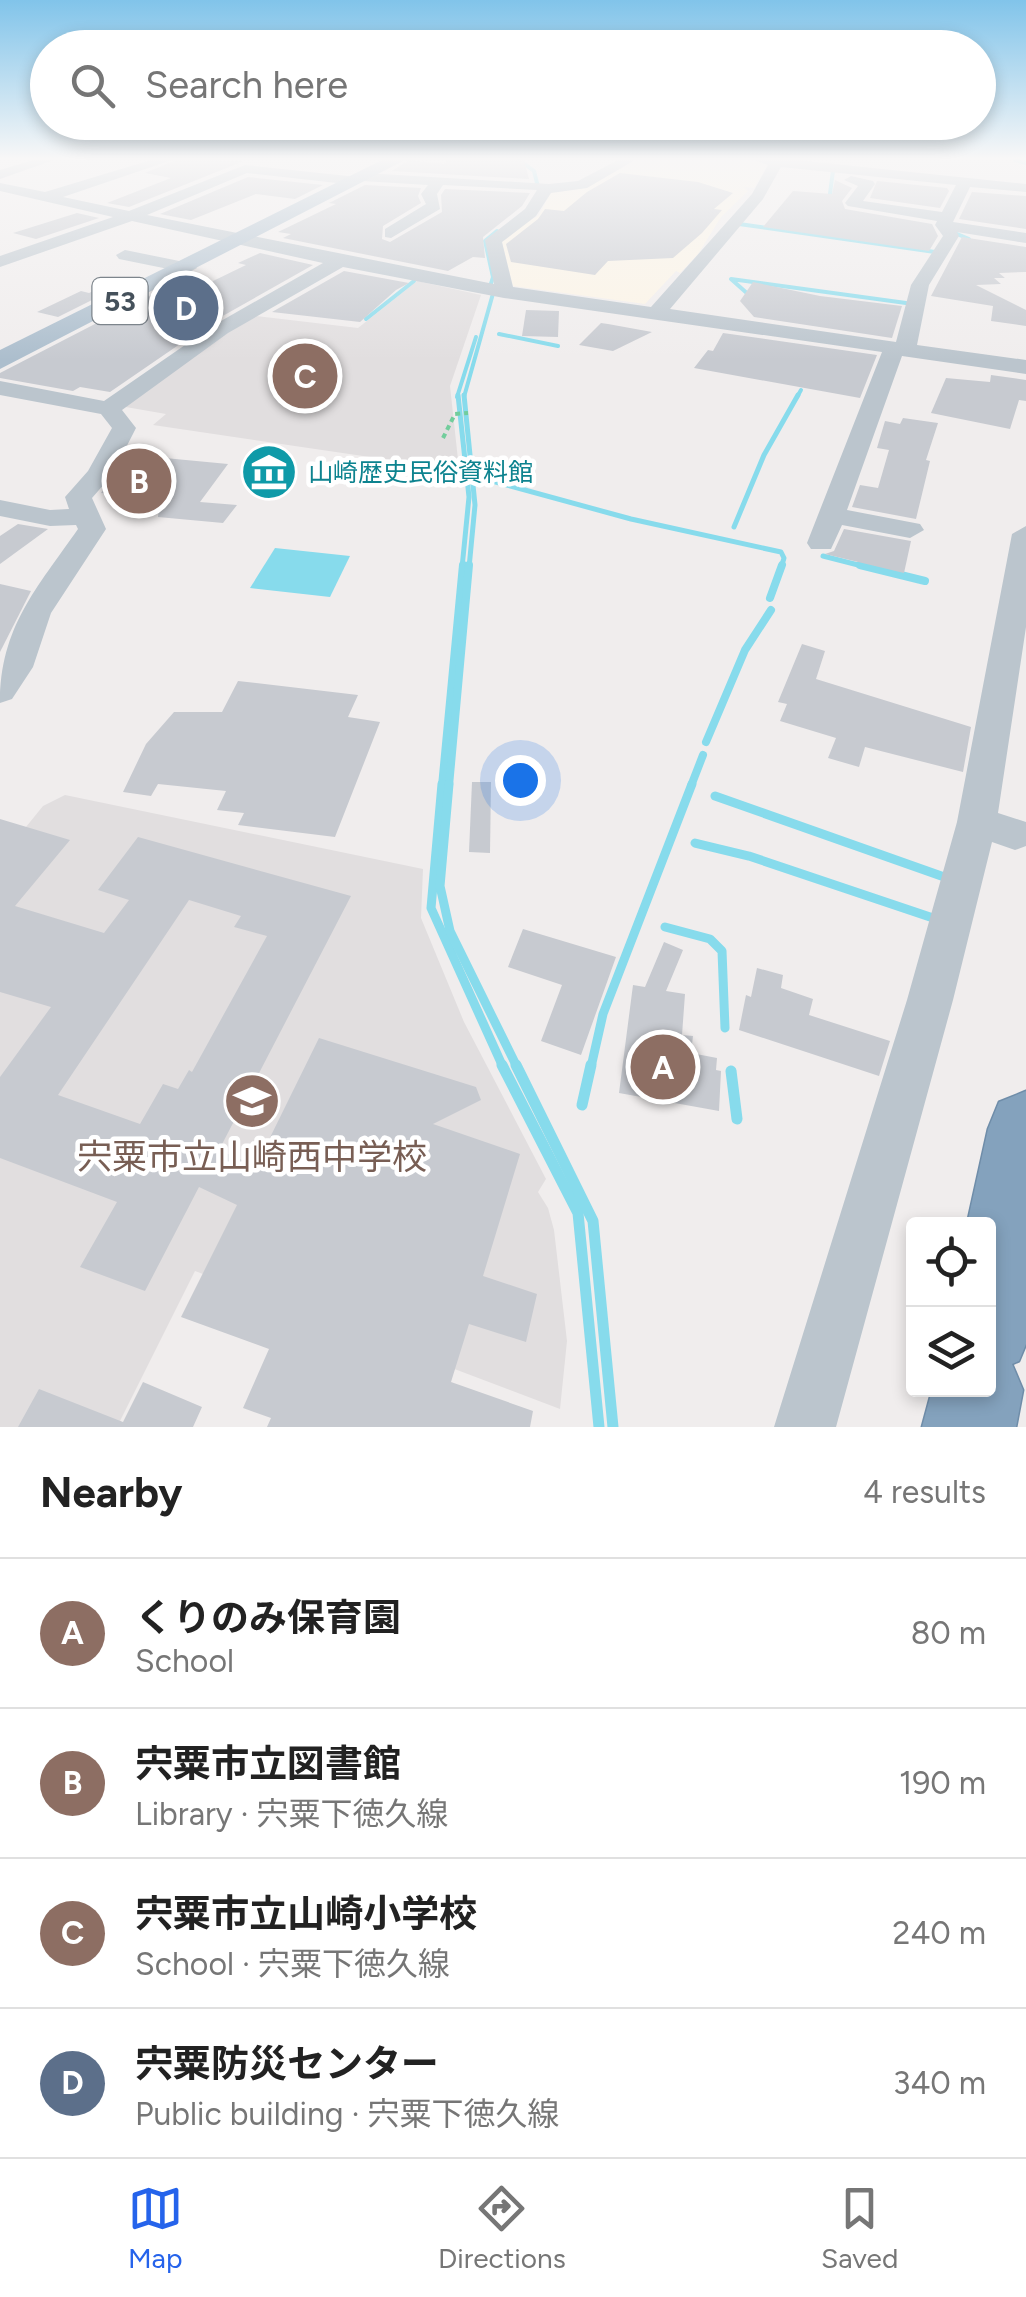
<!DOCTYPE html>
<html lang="en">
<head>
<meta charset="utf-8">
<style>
  body { margin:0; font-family:Figtree,"Noto Sans JP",sans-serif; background:#f2f2f2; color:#222 }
  .controls { position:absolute; right:30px; bottom:30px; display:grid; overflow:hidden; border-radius:10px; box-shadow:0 5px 15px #0003 }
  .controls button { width:90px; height:90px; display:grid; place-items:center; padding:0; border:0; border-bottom:2px solid #e0e0e0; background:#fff; color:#222; font:50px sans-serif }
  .you { position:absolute; left:520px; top:780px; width:35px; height:35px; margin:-25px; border:8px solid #fff; border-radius:50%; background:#1a73e8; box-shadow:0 0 0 15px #1a73e833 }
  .badge { display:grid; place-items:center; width:65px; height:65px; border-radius:50%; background:#2563eb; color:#fff; font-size:32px; font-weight:700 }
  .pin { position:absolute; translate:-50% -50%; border:5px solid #fff; box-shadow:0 2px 10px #0006 }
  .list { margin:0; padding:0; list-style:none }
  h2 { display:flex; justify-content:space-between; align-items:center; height:130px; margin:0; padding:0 40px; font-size:42px }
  h2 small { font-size:32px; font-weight:400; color:#767676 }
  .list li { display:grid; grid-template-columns:65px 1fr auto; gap:30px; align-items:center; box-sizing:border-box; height:150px; padding:0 40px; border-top:2px solid #e0e0e0 }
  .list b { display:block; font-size:38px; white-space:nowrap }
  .list p { margin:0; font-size:32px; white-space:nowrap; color:#767676 }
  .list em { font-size:32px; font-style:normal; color:#767676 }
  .icon { flex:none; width:55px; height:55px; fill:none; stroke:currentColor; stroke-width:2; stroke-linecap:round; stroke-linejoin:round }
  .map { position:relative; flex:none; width:1026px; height:1427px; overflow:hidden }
  .search { position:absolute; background:#fff; box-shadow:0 5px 15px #0003; left:30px; right:30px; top:30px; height:110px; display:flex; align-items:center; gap:25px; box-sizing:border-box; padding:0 35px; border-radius:55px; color:#767676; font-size:38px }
  .sheet { height:730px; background:#fff }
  nav { display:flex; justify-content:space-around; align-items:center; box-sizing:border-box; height:140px; border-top:2px solid #e0e0e0; background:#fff; font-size:28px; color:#767676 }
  nav a { display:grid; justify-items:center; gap:5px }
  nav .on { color:#2563eb }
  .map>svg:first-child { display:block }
</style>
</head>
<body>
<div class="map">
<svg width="1026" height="1427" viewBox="0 0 1026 1427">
  <rect width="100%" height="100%" fill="#f0eded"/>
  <path fill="#fcf4e5" d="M635,160H750L768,164L754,188L744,187L748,191L721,217L698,254L680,273L676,271L645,304L513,286L502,243L504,238L539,215L551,192L612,173Z"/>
  <g fill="#e1dedf">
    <path d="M417,281L481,295L450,386L460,478L393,476L397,461L153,425L166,414L120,406L169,365L256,316L358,328Z"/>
    <path d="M65,795L423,869L421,918L464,1022L546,1179L538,1192L548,1208L554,1230L567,1341L560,1409L195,1271L117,1427H0V859L43,806Z"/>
  </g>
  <path fill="#87dbec" d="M275,548L350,556L330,597L250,588Z"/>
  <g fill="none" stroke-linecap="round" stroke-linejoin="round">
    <g stroke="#87dbec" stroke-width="4">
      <path d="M519,160L534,171L539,191"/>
      <path d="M1015,160L1026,163"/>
      <path d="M829,201L833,171"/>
      <path d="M739,224L935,252"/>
      <path d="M950,231L969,239"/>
      <path d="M489,290L493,277L485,241L497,231"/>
      <path d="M749,295L731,279L906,303"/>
      <path d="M366,319L414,281"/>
      <path d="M499,334L558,346"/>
      <path d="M457,397L476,337"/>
      <path d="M464,397L494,290"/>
      <path d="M797,397L801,390"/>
    </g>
    <g stroke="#87dbec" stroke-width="5">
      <path d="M458,395L469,497L462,568"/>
      <path d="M464,395L475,505L469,568"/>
      <path d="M492,481L631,519L781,552L784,558L781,568"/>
      <path d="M734,527L764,455L798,395"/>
      <path d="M823,556L870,568"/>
    </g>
    <g stroke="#87dbec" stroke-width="8">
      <path d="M860,565L925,581"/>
      <path d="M770,598L782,565"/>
      <path d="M706,742L745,650L771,610"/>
      <path d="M442,786L463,565"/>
      <path d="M449,786L469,565"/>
      <path d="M691,786L703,755"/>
    </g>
    <g stroke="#87dbec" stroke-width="9">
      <path d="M442,784L431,908L503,1067"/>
      <path d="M449,784L440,886L450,931L517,1067"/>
      <path d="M715,796L947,878"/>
      <path d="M695,843L749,856L936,919"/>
      <path d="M665,927L710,939L722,951L725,1028"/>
      <path d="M591,1067L603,1014L692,784"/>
    </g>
    <g stroke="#87dbec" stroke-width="11">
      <path d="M502,1065L578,1213L599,1427"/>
      <path d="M516,1065L593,1221L613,1427"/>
      <path d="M731,1071L737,1119"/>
      <path d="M582,1105L591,1065"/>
    </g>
  </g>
  <g fill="#c7cad0" fill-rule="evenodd">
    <path d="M176,160L244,161L129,207L107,203L171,178L145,173Z"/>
    <path d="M409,160L444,164L447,160H524L529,179L392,171Z"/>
    <path d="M620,173L698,182L733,193L714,209L722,210L702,233L673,258L608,261L595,275L511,262L506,244L538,219L545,209L564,211L587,192Z"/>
    <path d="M248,177L323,185L295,199L256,194L191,220L160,214Z"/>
    <path d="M835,180L852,188L842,201L845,209L932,224L938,236L929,251L763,227L793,191L832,194Z"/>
    <path d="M877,181L947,188L949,191L940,208L870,198Z"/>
    <path d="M365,185L421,188L418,196L421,203L383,226L382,239L390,242L442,212L441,195L445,189L530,193L522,206L483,237L485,258L473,257L448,271L283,238L291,234L278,232L336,204L329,203Z"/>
    <path d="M972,192L1026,196V229L959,219Z"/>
    <path d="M77,213L99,218L36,239L13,233Z"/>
    <path d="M962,237L1026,247V272L999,273L1005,278H994L1001,284L976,285L1026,310V326L991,321L993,306L931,296Z"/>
    <path d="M260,253L313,265L212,322L110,392L80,387L73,391L0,378V373L153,294L176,299L246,265L238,263Z"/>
    <path d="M344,271L409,283L396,290L360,322L272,312Z"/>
    <path d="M753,282L820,296L902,306L892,338L754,317L740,301Z"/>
    <path d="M109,284L120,286L58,317L37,312L81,291L89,293Z"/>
    <path d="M526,310L559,311L558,337L522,336Z"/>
    <path d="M601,323L608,324L652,332L613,351L579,345Z"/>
    <path d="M723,333L877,355L860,398L694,368L708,350L713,351Z"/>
    <path d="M991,375L1026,380V401L1019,400L1010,429L931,413L946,378L990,382Z"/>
    <path d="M903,418L938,423L926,460L930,461L916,519L852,507L860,485L878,488L889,450L877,448L885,421L900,424Z"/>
    <path d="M133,455L228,464L200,502L237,505L223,523L158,517L160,498L176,500L101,493Z"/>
    <path d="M18,524L48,529L0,564V536Z"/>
    <path d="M844,529L911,541L904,573L825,554L834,551Z"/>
    <path d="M0,584L31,591L0,652Z"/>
    <path d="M802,644L825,651L816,679L971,727L963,772L865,747L859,767L828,758L836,738L780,721L787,704L778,702Z"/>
    <path d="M238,681L358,695L348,717L380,722L335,837L238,825L244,813L217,810L226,791L158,784L151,796L123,792L146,744L174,712H222Z"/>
    <path d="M472,782H491L490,853L469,852Z"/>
    <path d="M0,819L70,840L15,906L104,933L129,900L98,890L138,837L351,896L219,1150L256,1166L319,1038L476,1087L481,1100L433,1124L520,1154L483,1276L537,1294L526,1342L469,1324L451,1382L533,1411L530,1427H267L271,1418L243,1408L269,1349L181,1317L237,1205L199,1187L145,1291L80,1267L117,1202L0,1158V1077L51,1007L0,992ZM189,900L241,916L234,927L267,936L192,1072L189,1070L178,1089L163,1084L140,1124L58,1095Z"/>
    <path d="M523,929L616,957L581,1055L541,1041L562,985L508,967Z"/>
    <path d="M664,942L683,950L666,991L685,994L682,1035L693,1036L691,1053L717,1058L716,1070L721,1071L719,1111L619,1093L633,985L645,987Z"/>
    <path d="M757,968L783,975L781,988L813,999L809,1015L890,1041L879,1076L739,1030L746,995L751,997Z"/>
    <path d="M143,1382L202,1407L193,1427H18L39,1389L123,1422Z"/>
  </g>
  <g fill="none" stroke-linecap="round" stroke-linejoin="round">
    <g stroke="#6f8da9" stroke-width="3">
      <path id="highway" d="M1026,1091V1344L1019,1361L1012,1364L1023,1390L1016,1427H922L932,1390H988V1224H967L988,1129L999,1102Z"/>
    </g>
    <path stroke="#72cd9c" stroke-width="4" stroke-dasharray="5 4" stroke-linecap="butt" d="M443,438L455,414L468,413"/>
    <g fill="#bbc5cd" fill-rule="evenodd">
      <path d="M33,160H54L0,179V170Z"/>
      <path d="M151,160H172L63,197L129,211L245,165L357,177L364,173L549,184L578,181L618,160H635L587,188L551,193L536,216L502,242L513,287L651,307L752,194L768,165L754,160H797L1026,184V192L970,187L953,222L1026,233V243L957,232L959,236L929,285L917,345L1026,360V374L902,356L847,510L920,524L924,530L910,538L842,525L831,549H811L807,543L882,352L504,298L343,267L228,333L122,410L136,428L112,475L92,498L106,529L51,613L33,667L12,699L0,703C0,627 37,588 78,529L76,525L50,526L0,516V500L50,510L69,509L65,497L88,471L112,428L101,414L0,395V381L104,401L214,325L323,263L132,221L0,267V256L113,217L0,191V183L45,192ZM781,167L956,185L942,212L863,201L875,184L873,181L851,176L844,180L858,186L845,203L848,206L937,221L935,225L943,236L911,285L896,342L670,309L763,199ZM247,173L355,185L362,181L428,185L421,194L426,204L385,229V237L391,238L440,209L437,194L443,185L537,190L525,209L485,240L494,284L147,215Z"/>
      <path d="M125,250L194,264L197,268L188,273L119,259L116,255Z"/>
      <path d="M1026,526V627L998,813L1026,822V846L1015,850L992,842L953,1000L836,1427H774L907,1000L957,822L1012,534Z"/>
    </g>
    <path fill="#acbecd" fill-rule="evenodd" d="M382,160H405L0,369V350Z"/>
    <use href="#highway" fill="#84a2bd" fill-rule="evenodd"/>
  </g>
  <linearGradient id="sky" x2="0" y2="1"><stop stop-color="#81c4ea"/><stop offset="0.44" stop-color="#f8f7f7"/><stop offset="1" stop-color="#f8f7f7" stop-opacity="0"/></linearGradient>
  <rect width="1026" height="360" fill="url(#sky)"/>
  <defs>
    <g id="museum-disc" transform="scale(2.875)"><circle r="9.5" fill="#0f9aa8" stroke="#fff"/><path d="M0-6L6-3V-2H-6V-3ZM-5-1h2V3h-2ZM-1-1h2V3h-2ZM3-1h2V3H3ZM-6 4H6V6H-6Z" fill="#fff"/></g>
    <g id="school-disc" transform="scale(2.875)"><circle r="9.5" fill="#8d6e63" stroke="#fff"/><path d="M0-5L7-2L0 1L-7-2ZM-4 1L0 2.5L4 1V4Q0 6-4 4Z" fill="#fff"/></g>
  </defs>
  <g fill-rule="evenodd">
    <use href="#museum-disc" x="269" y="472"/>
    <use href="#school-disc" x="252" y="1101"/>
  </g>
  <g text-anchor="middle" stroke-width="9" stroke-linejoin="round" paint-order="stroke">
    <g font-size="25" fill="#0d838f" stroke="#fff" text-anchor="start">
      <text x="308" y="481">山崎歴史民俗資料館</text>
    </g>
    <rect fill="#fff" stroke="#7d858c" stroke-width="2.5" x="92.5" y="278" width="55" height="46" rx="8"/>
    <g font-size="28" font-weight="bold" fill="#45515b">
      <text x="120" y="311">53</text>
    </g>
    <g font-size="35" fill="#785e54" stroke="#fff">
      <text x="252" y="1169">宍粟市立山崎西中学校</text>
    </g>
  </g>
</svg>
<div class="controls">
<button><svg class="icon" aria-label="locate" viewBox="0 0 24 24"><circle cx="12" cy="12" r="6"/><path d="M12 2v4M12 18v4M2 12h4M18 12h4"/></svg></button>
<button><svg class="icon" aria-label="layers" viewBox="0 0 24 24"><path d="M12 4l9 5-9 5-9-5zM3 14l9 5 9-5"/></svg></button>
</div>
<div class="you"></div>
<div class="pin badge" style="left:663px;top:1067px;background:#8d6e63">A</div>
<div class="pin badge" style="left:139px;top:481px;background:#8d6e63">B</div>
<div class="pin badge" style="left:305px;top:376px;background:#8d6e63">C</div>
<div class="pin badge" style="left:186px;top:308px;background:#5c6f8a">D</div>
<div class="search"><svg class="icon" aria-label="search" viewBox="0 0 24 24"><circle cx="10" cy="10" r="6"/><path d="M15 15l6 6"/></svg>Search here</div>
</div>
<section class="sheet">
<h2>Nearby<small>4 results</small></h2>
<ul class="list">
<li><span class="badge" style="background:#8d6e63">A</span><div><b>くりのみ保育園</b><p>School</p></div><em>80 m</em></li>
<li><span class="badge" style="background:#8d6e63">B</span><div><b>宍粟市立図書館</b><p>Library · 宍粟下徳久線</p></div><em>190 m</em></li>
<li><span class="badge" style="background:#8d6e63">C</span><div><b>宍粟市立山崎小学校</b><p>School · 宍粟下徳久線</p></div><em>240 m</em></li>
<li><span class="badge" style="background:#5c6f8a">D</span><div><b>宍粟防災センター</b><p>Public building · 宍粟下徳久線</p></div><em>340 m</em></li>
</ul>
</section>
<nav>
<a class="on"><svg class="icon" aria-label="map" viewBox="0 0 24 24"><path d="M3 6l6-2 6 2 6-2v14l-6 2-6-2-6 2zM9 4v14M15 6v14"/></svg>Map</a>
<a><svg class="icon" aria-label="directions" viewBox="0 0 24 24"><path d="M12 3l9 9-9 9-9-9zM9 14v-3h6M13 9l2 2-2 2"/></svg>Directions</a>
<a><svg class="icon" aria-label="saved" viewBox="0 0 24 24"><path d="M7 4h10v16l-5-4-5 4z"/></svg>Saved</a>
</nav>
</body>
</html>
